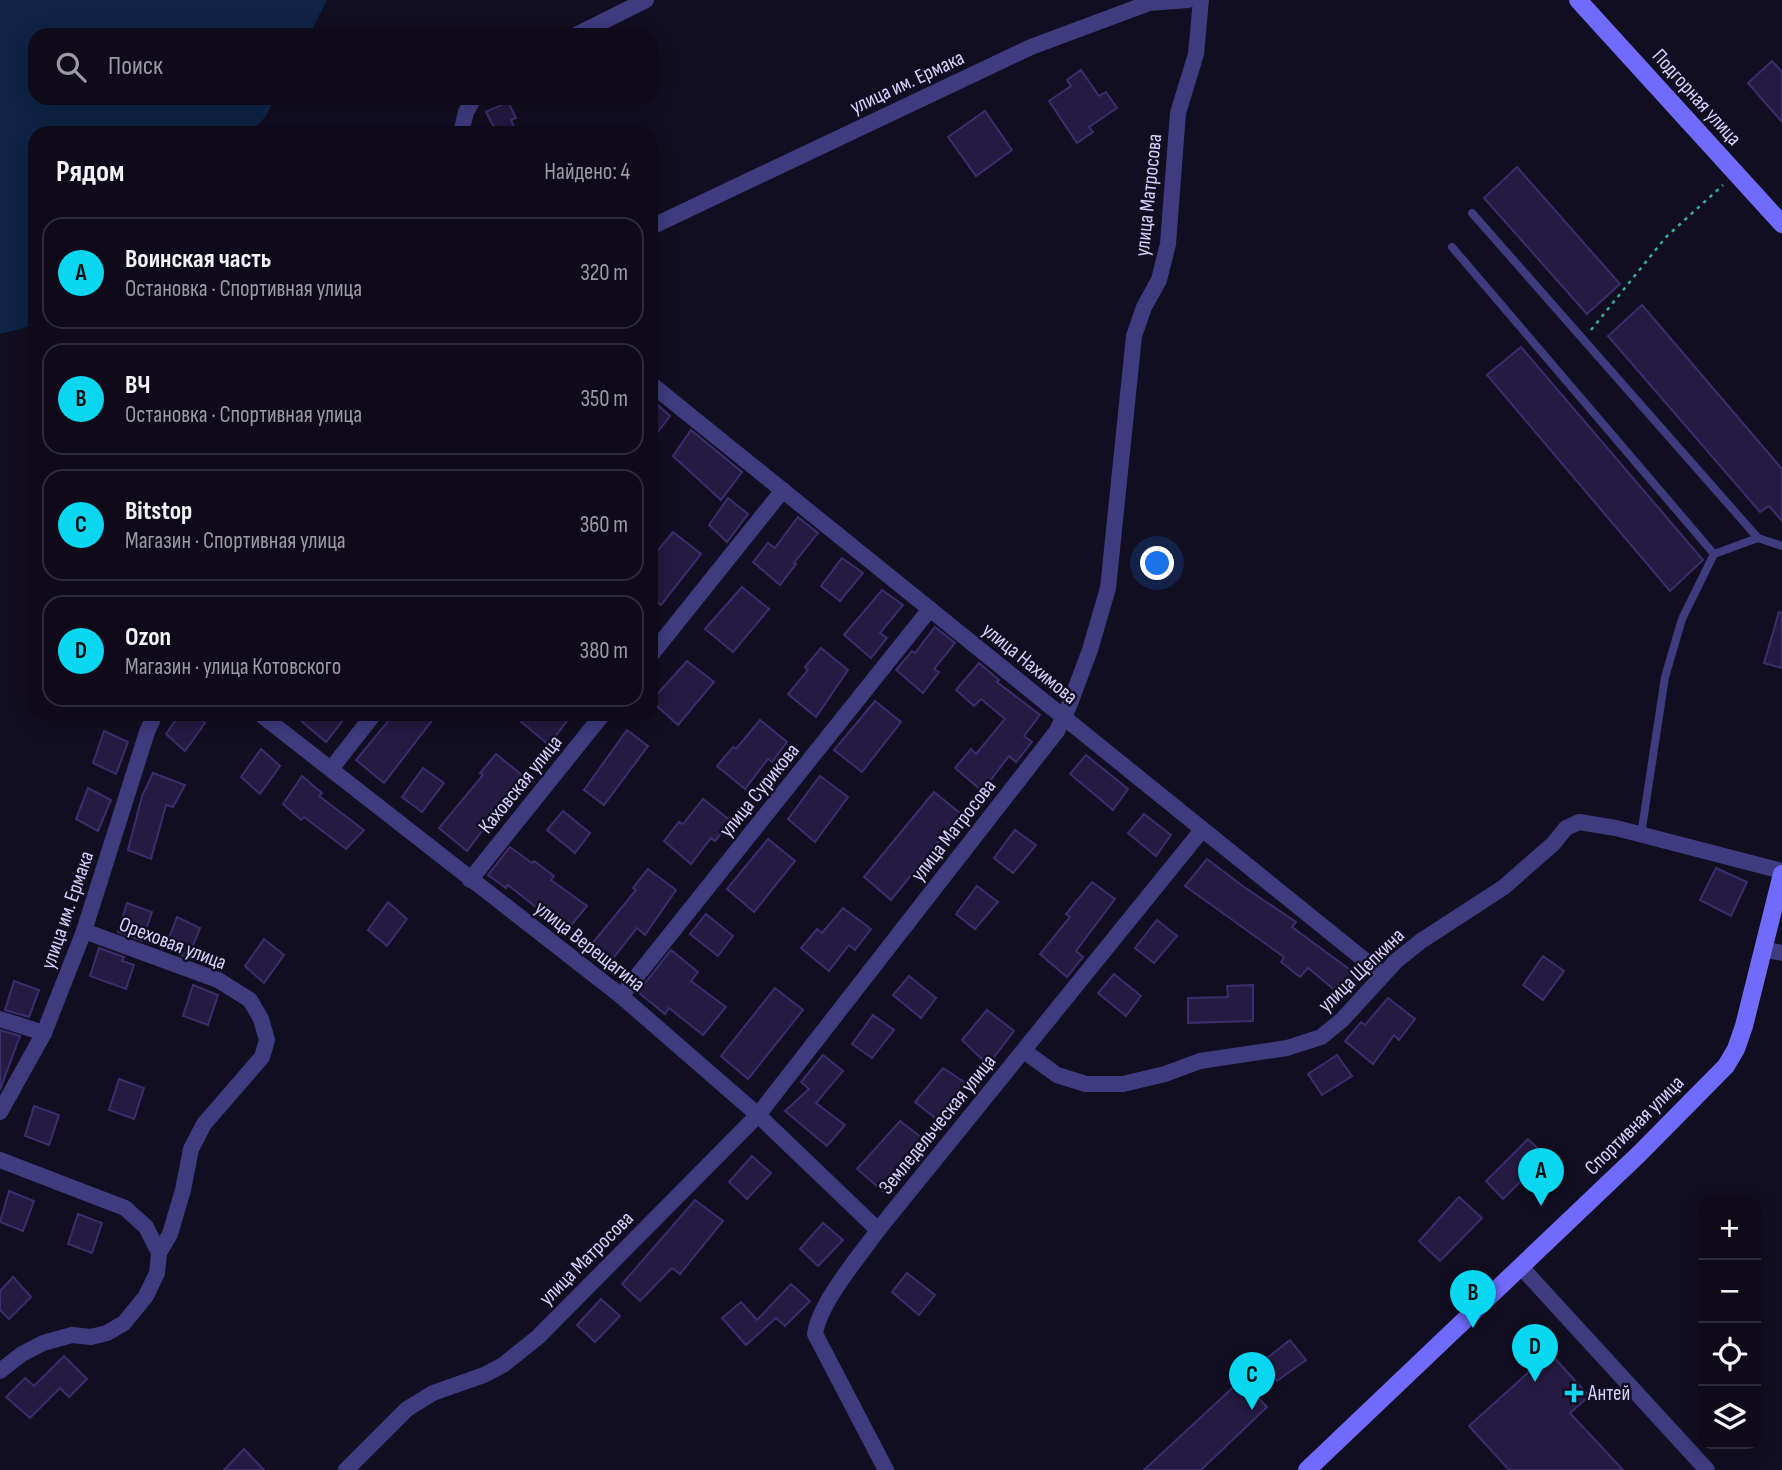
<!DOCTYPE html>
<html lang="ru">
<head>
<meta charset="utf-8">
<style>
  body { margin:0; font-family:"Sofia Sans Condensed",sans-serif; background:#171322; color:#f1f3f6 }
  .controls { position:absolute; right:21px; bottom:21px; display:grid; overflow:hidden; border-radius:14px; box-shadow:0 4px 18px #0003 }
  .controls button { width:63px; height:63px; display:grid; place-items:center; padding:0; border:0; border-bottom:2px solid #2e2b38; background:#0e0a19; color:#f1f3f6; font:35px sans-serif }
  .you { position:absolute; left:1158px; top:564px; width:24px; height:24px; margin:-18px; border:5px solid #fff; border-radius:50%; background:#1a73e8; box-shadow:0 0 0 10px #1a73e833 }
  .badge { display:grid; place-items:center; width:46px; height:46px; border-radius:50%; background:#09d7f1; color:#111; font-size:23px; font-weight:700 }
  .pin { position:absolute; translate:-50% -58px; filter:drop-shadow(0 2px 4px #0008) }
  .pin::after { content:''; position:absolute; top:37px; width:24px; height:21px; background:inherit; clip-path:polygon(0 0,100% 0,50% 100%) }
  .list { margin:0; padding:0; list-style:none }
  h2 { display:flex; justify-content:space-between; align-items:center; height:91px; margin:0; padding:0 28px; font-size:30px }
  h2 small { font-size:23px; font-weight:400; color:#9b9aa2 }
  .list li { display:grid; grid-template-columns:46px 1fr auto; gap:21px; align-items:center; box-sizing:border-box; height:112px; margin:0 14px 14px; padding:0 14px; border:2px solid #2e2b38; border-radius:21px }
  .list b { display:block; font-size:26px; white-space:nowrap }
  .list p { margin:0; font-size:23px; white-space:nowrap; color:#9b9aa2 }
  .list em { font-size:23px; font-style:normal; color:#9b9aa2 }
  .icon { flex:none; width:38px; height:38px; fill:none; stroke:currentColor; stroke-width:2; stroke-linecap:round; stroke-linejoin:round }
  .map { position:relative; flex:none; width:1782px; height:1470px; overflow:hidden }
  .search { position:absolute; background:#0e0a19; box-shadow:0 4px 18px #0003; left:28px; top:28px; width:630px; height:77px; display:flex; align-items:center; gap:18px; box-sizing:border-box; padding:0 24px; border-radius:21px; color:#9b9aa2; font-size:26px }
  .panel { position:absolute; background:#0e0a19; box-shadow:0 4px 18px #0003; left:28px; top:126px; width:630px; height:595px; border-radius:21px }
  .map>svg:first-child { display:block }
</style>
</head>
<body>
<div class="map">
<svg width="1782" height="1470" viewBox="0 0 1782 1470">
  <rect width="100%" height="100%" fill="#120e21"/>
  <path fill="#0e2345" d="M0,0H327L309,35H35V98H275L266,116L250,133H35V325L0,334Z"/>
  <g fill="#231b41" stroke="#3b2e6d" stroke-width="2">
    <path d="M1772,61L1782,72V122L1748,83Z"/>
    <path d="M1081,70L1099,96L1106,92L1117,108L1089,127L1093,132L1077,143L1049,101L1071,86L1067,80Z"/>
    <path d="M508,102L516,118L511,120L517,133H497L486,112Z"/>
    <path d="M985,111L1012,150L976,176L948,137Z"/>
    <path d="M1517,167L1620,284L1587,314L1484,198Z"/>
    <path d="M1642,305L1782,469V521L1769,506L1760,512L1608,336Z"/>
    <path d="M1521,347L1703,560L1670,591L1487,375Z"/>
    <path d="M651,399L670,416L651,441Z"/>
    <path d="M691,430L742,472L721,500L673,456Z"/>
    <path d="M728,498L748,514L727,542L709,525Z"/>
    <path d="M798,517L818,533L794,563L796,564L780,585L753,562L768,543L775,548Z"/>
    <path d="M673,532L701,554L661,605L651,597V559Z"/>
    <path d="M842,558L863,573L840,601L821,586Z"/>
    <path d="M742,587L769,609L733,652L705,629Z"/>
    <path d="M882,590L903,605L880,633L887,638L871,658L844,635Z"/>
    <path d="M1779,612L1782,613V668L1764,663Z"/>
    <path d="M935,627L955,643L934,669L939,672L923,693L896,670L912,651L915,653Z"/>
    <path d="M821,648L848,670L816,717L788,694L808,670L805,667Z"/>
    <path d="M687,661L714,682L678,725L651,701Z"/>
    <path d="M979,663L999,680L997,682L1040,715L1024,736L1032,742L1016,762L1009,756L982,791L955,768L971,749L976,754L1005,719L981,699L974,706L956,690Z"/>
    <path d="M875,701L901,722L862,772L834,750Z"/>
    <path d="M180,714H195L205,723L185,751L166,734Z"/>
    <path d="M293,714H348L326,742Z"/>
    <path d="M394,714H437L384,783L356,760Z"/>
    <path d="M528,714H572L549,745L521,722Z"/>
    <path d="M760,720L787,742L772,762L768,759L745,789L717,766L733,747L736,749Z"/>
    <path d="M627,730L648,746L604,805L584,790Z"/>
    <path d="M104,731L128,742L116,774L93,763Z"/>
    <path d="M261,749L280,766L260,794L241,777Z"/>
    <path d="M496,754L523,776L467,851L439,828L483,775L480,773Z"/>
    <path d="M1086,755L1128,789L1113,810L1070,774Z"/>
    <path d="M423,768L444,783L422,812L402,797Z"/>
    <path d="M153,773L185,785L173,807L166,805L151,859L128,850L142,796Z"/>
    <path d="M302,776L322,793L319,796L364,830L346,849L304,817L301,820L283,804Z"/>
    <path d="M820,776L848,797L815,842L788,819Z"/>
    <path d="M88,788L111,800L98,831L76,819Z"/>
    <path d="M934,792L961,814L891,900L864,877Z"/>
    <path d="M703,799L731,821L715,841L711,838L691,864L664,841L679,822L683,824Z"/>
    <path d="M563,811L590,833L575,853L547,830Z"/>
    <path d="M1144,814L1171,835L1156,856L1128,833Z"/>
    <path d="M1015,830L1036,845L1013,873L994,858Z"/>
    <path d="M768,839L795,861L754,912L727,889Z"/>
    <path d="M510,847L532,863L534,861L554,876L551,880L587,906L564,934L545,919L547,916L508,885L506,888L488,875Z"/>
    <path d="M1207,859L1244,887L1296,922L1292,927L1357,975L1342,996L1308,968L1300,977L1281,962L1284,957L1185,886Z"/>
    <path d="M1716,868L1747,882L1731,916L1700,900Z"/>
    <path d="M648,869L676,890L645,935L637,928L606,967L586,951L636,890L633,888Z"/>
    <path d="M1092,882L1115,899L1076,951L1083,957L1067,977L1040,954L1070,917L1066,914Z"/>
    <path d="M977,886L998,902L975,929L956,914Z"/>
    <path d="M388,902L407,919L387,946L368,930Z"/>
    <path d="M127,903L152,912L142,941L118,932Z"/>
    <path d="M843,908L871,929L855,950L849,945L829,971L801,948L817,929L822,933Z"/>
    <path d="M706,914L733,936L718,956L690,934Z"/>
    <path d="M177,917L200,928L188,958L165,948Z"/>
    <path d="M1157,920L1177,936L1154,963L1135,948Z"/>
    <path d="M264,939L284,955L264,983L245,966Z"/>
    <path d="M99,948L124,957L122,961L134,965L126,989L90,976Z"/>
    <path d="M671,950L698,972L691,981L726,1007L703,1035L669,1008L665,1014L638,992Z"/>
    <path d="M1543,956L1564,971L1543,1000L1523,985Z"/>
    <path d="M1114,974L1141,996L1126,1016L1098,993Z"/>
    <path d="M909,976L936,998L921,1018L893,995Z"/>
    <path d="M14,981L39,990L29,1017L5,1010Z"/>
    <path d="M193,985L218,995L208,1025L183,1016Z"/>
    <path d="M1253,985V1021L1188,1023V998L1228,997L1227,986Z"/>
    <path d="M775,988L803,1010L748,1079L721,1056Z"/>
    <path d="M1388,998L1415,1019L1399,1040L1394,1035L1373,1064L1345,1041L1361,1022L1365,1025Z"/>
    <path d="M987,1010L1014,1031L988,1065L962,1040Z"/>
    <path d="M873,1015L894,1030L872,1058L852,1044Z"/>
    <path d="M0,1030L20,1036L0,1090Z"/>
    <path d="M823,1055L843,1071L816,1103L845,1125L827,1146L785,1111L809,1089L801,1082Z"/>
    <path d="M1337,1055L1352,1076L1322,1095L1308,1074Z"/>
    <path d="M943,1068L967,1084L938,1120L915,1102Z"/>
    <path d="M119,1079L144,1088L134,1119L109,1110Z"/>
    <path d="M34,1106L59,1115L49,1145L25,1136Z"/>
    <path d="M900,1121L927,1142L912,1163L909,1160L884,1192L857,1169Z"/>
    <path d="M1528,1139L1546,1156L1503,1199L1486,1181Z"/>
    <path d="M752,1156L771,1173L747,1199L729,1182Z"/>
    <path d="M9,1191L34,1201L23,1231L0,1222Z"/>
    <path d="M1459,1197L1482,1218L1440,1261L1419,1241Z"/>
    <path d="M695,1200L723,1221L680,1274L672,1268L640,1301L622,1284Z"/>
    <path d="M78,1214L102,1223L92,1253L68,1244Z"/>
    <path d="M823,1223L843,1240L818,1266L800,1249Z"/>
    <path d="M907,1273L935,1295L919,1315L892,1292Z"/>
    <path d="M13,1277L31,1297L9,1319L0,1310V1291Z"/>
    <path d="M791,1284L810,1301L785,1326L776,1318L746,1345L722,1318L741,1302L757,1320Z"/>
    <path d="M601,1299L620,1316L595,1342L577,1325Z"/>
    <path d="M1290,1340L1306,1360L1277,1381L1262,1362Z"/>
    <path d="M1550,1353L1589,1396L1570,1413L1623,1470H1509L1469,1426Z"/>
    <path d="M64,1356L87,1379L69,1397L60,1388L30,1418L6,1397L25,1378L34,1386Z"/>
    <path d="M1241,1380L1267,1407L1201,1470H1144Z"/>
    <path d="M244,1449L264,1470H224Z"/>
  </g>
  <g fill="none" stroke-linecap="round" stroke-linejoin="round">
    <path stroke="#32afa9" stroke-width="2.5" stroke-dasharray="3.5 5" stroke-linecap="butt" d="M1591,330L1666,237L1723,185"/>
    <g stroke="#3e3b7f" stroke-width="8">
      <path d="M1472,213L1758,538"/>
      <path d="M1452,247L1714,554"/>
      <path d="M1641,835L1665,677L1682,619L1714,554L1758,538L1782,546"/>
    </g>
    <g stroke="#3e3b7f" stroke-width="16">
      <path d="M576,35L646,0"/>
      <path d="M461,133L466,112L474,98"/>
      <path d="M651,227L1031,47L1149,3L1188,0"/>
      <path d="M651,384L1383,975"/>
      <path d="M651,655L783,490"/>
      <path d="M260,714L621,996L758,1115L878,1230"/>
      <path d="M331,769L374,714"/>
      <path d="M470,880L603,714"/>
      <path d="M1763,949L1782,953"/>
      <path d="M621,996L930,609"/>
      <path d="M0,1019L44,1033"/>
      <path d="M1024,1051L1057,1075L1086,1084H1123L1165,1074L1200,1061L1287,1048L1321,1037L1342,1020L1396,961L1421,941L1504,887L1553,844L1566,828L1579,822L1616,828L1782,871"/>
      <path d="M0,1112L44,1033L84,931L147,732L155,714"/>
      <path d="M0,1160L125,1208L146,1227L159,1253"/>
      <path d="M1521,1267L1707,1470"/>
      <path d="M0,1371L22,1354L43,1343L72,1335L91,1337L107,1333L124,1323L146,1296L157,1273L159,1253L170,1234L183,1190L191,1149L204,1124L262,1057L267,1040L261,1019L250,1000L218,980L84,931"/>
      <path d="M346,1470L407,1409L433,1393L484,1375L503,1365L538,1337L758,1115L1057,731L1069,706L1090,650L1108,588L1134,336L1144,307L1159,280L1168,244L1178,113L1196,54L1201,0"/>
      <path d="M886,1470L815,1334C819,1303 859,1257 878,1230L1202,830"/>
    </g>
    <g stroke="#706bfa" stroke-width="18">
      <path d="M1578,0L1782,224"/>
      <path d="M1307,1470L1639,1154L1726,1066L1736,1049L1744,1026L1782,874"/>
    </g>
  </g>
  <path fill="#09d7f1" stroke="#120e21" stroke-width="2.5" d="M1570.5 1382.5h7v7h7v7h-7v7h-7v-7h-7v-7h7z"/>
  <g text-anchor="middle" stroke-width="5" stroke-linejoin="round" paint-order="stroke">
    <g font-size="21" fill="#d6d0fd" stroke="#120e21">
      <text transform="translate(907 82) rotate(-25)" y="7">улица им. Ермака</text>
      <text transform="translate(1697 97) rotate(48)" y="7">Подгорная улица</text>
      <text transform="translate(1148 195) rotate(-84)" y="7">улица Матросова</text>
      <text transform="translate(1030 663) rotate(39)" y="7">улица Нахимова</text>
      <text transform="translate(520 784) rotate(-51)" y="7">Каховская улица</text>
      <text transform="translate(759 790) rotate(-51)" y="7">улица Сурикова</text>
      <text transform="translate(953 830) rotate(-52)" y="7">улица Матросова</text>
      <text transform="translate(67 910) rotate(-71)" y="7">улица им. Ермака</text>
      <text transform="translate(173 943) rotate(21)" y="7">Ореховая улица</text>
      <text transform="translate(590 946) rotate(38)" y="7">улица Верещагина</text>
      <text transform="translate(1361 970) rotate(-44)" y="7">улица Щепкина</text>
      <text transform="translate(937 1124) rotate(-51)" y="7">Земледельческая улица</text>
      <text transform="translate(1634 1125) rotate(-45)" y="7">Спортивная улица</text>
      <text transform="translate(586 1258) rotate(-45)" y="7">улица Матросова</text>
    </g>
    <g font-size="21" fill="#d6d0fd" stroke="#120e21" text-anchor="start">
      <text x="1588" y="1400">Антей</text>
    </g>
  </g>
</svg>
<div class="controls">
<button>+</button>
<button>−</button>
<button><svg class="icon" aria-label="locate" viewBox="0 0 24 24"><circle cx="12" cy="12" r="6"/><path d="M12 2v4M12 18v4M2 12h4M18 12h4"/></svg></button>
<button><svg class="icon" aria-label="layers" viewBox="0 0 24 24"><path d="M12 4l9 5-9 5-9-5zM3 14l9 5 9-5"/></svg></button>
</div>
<div class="you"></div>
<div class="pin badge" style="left:1541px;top:1206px">A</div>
<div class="pin badge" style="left:1473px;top:1328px">B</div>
<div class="pin badge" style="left:1252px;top:1410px">C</div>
<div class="pin badge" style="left:1535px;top:1382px">D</div>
<div class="search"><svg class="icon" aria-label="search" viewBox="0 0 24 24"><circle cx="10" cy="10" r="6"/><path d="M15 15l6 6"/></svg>Поиск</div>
<section class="panel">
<h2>Рядом<small>Найдено: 4</small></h2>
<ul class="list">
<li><span class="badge">A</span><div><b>Воинская часть</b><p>Остановка · Спортивная улица</p></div><em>320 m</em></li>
<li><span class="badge">B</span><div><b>ВЧ</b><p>Остановка · Спортивная улица</p></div><em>350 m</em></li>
<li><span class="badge">C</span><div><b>Bitstop</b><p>Магазин · Спортивная улица</p></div><em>360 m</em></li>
<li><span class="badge">D</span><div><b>Ozon</b><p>Магазин · улица Котовского</p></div><em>380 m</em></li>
</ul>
</section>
</div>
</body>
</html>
